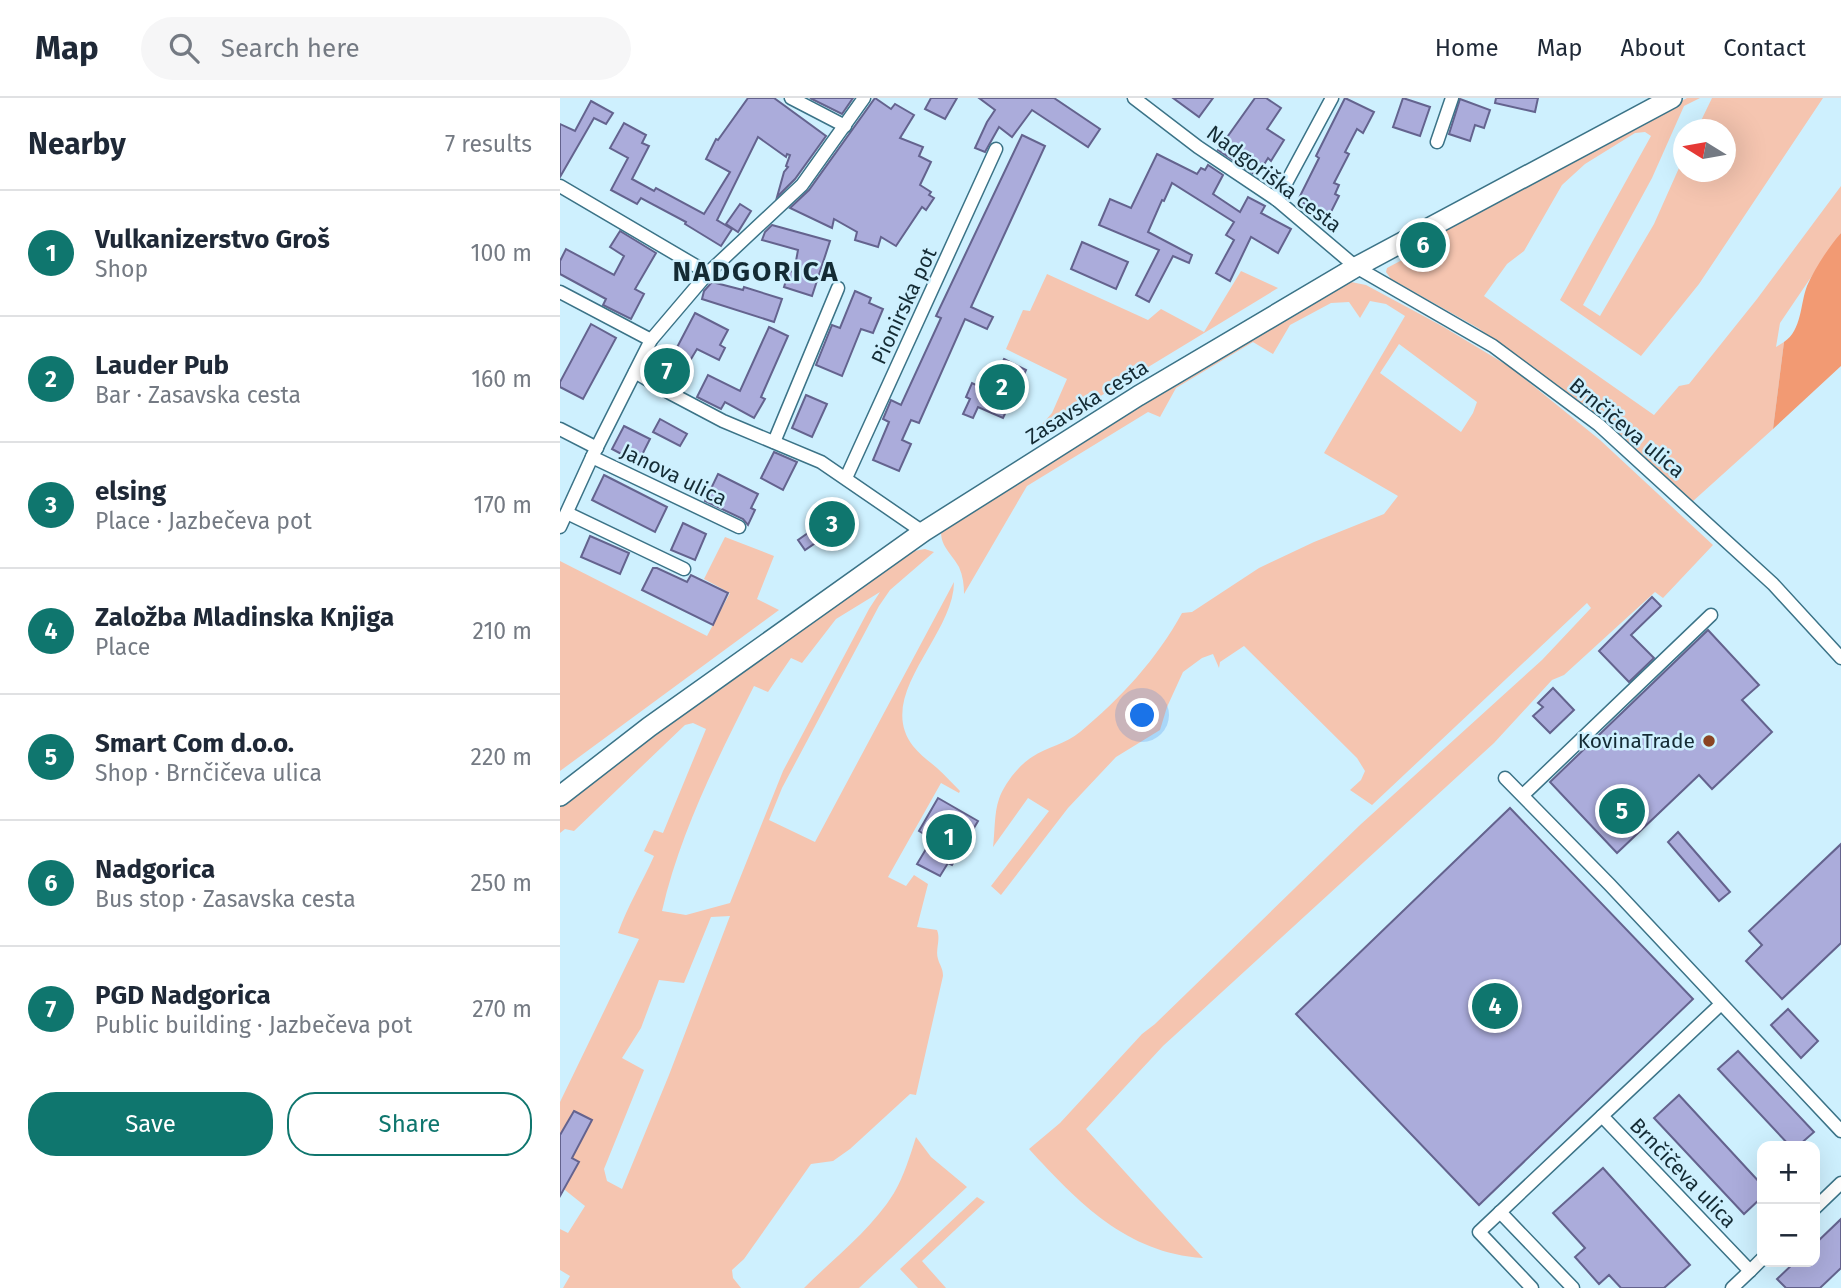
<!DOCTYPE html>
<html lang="en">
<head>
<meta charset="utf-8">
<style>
  body { margin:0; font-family:"Fira Sans",sans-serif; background:#f6f6f7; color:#1f2937 }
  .controls { position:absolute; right:21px; bottom:21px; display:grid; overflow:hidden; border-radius:14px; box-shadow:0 7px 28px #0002 }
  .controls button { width:63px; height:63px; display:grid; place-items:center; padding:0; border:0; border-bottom:2px solid #e0e1e3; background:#fff; color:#1f2937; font:35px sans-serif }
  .compass { position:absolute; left:1113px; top:21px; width:63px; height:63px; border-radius:50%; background:#fff; box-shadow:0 7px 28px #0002; rotate:281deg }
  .you { position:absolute; left:583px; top:618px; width:24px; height:24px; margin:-18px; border:5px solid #fff; border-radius:50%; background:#1a73e8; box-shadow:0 0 0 10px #1a73e833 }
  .badge { display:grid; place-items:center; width:46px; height:46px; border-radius:50%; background:#0f766e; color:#fff; font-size:23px; font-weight:700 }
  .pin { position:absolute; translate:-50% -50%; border:4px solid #fff; box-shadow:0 2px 7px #0006 }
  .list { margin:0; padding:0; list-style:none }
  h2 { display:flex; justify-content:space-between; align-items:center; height:91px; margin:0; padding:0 28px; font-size:30px }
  h2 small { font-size:23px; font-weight:400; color:#747a83 }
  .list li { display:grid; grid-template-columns:46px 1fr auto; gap:21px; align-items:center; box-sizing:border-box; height:126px; padding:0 28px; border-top:2px solid #e0e1e3 }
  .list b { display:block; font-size:26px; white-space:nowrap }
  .list p { margin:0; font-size:23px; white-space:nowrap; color:#747a83 }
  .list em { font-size:23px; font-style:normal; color:#747a83 }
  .actions { display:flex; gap:14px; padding:21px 28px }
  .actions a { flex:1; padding:16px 0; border:2px solid #0f766e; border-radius:28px; text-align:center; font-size:24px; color:#0f766e }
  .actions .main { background:#0f766e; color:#fff }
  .icon { flex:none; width:38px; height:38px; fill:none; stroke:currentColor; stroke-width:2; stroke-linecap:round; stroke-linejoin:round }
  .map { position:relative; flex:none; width:1281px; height:1190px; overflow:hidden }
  header { display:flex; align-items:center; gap:42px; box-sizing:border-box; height:98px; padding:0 35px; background:#fff; border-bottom:2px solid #e0e1e3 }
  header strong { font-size:33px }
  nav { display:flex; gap:38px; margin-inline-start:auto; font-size:24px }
  .search { width:490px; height:63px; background:#f6f6f7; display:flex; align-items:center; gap:18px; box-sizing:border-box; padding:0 24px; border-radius:38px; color:#747a83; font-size:26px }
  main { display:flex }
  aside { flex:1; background:#fff }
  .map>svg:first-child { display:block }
</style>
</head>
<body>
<header>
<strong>Map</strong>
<div class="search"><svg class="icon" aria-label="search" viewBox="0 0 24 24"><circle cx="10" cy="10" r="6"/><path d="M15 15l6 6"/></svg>Search here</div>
<nav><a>Home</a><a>Map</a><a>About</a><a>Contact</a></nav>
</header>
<main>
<aside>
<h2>Nearby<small>7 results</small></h2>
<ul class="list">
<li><span class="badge">1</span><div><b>Vulkanizerstvo Groš</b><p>Shop</p></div><em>100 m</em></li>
<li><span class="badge">2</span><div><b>Lauder Pub</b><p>Bar · Zasavska cesta</p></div><em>160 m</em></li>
<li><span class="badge">3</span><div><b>elsing</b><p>Place · Jazbečeva pot</p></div><em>170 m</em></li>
<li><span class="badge">4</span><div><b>Založba Mladinska Knjiga</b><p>Place</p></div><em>210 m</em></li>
<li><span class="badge">5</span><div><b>Smart Com d.o.o.</b><p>Shop · Brnčičeva ulica</p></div><em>220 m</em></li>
<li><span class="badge">6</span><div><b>Nadgorica</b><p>Bus stop · Zasavska cesta</p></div><em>250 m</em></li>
<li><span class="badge">7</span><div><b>PGD Nadgorica</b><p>Public building · Jazbečeva pot</p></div><em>270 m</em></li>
</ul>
<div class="actions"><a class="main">Save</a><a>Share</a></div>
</aside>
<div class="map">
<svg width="1281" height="1190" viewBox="0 0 1281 1190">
  <rect width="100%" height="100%" fill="#cef0fe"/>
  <g fill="#f5c5b0" fill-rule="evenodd">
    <path d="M1127,0H1140L1124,8L1092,80L1023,207L1040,218L1094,126L1123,61L1124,74H1166V32L1137,31L1152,0H1263L1139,186L1081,258L1000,202L1091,38L1085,34L1075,35L1025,66L1002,87L964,153L947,166L924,198L1094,317L1119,288L1129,286L1197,201L1281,88V135L1220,225L1216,249L1224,244L1213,331L1132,404L938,245L918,230L831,181L826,174L827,170L872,146L874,142L895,122Z"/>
    <path d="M681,173L718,190L483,333L477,332L492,315L507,281L446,251L463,212L470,213L487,176L588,222L601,211L644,234Z"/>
    <path d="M791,184L806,187L882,228L950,269L1040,342L1153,447L1103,500L1095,494L1004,577L992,582L934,645L603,948L526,1031L643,1160C566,1155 518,1104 469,1051L500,1025L582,936L595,926L800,727L982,562L1031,510L1027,505L812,707L790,692L801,682L805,673L797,660L684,548L660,564L659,570L653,556L642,560L623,574L607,609L600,632L556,659L508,710L441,797L431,788L489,713L468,700L433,749C435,734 434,715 439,701C444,686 459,667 472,659C487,649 506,646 520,634C560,601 597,561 622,515L632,514L699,470L754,444L824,416L838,398L764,355L845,218L826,206L810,203L800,220L789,204L771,205L730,227L713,256L693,244L616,290L600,319L588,314L467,388L404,496C404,487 403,478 399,469C392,456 381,449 381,434L388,427L483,366L776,188ZM839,246L917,304L913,315L901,334L820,275Z"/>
    <path d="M165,439L214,458L197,501L219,512L0,673V463L147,538L170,495L144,481Z"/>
    <path d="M365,451L374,454L330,492L319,508L222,690L209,722L255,744L394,484C394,538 314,597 353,648C360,657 369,663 377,670C385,677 392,685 400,693L399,695L381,685L328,779L346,788L354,777L368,786L357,829L377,832C381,842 375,851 378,861C380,868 383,870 383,878L356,997L350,996L290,1051L273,1063L251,1066L184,1161L172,1172L173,1180L181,1190H3L10,1178L0,1172V1131L8,1135L25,1108L0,1088V1004L79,841L58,835C68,807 82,785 94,758L84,753L94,732L103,735L146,631L133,625L125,627L14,733L5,731L0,735V709L107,627L338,462L354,453ZM320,494L309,511L223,673L170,805L126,817L102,813C120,734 158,660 194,588L208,594L231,560L242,565L276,521ZM170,818L109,977L62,1091L47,1083L44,1071L84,972L62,960L81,930L99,882L124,885L151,819Z"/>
    <path d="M356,1039L371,1059L407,1089L299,1190H244C274,1160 312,1131 334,1095C344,1078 350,1058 356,1039Z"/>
    <path d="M417,1099L425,1104L362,1163L386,1190H358L340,1171Z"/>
  </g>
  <path fill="#f29a73" d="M1281,135V268L1213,331L1224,244C1242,232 1240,206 1247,188C1255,170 1268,150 1281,135Z"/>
  <g fill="#abacdb" stroke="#64638e" stroke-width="2">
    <path d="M188,0H214L266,38L235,81L217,99L224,74L228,69L226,68L230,57L227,56L226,59L198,39L157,122L172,131L161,148L125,126L126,124L81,100L77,106L51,92L68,60L50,50L64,25L86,37L82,45L89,48L72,81L94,93L96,90L144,116L170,74L146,61L156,41L158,42Z"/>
    <path d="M250,0H293L282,16Z"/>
    <path d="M315,0L331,11L335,6L354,17L340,40L363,49L359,58L371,64L360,87L371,94L369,97L374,100L366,112L362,109L336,148L321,139L318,149L295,142L297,134L274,121L272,130L230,110L249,92Z"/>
    <path d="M371,0H397L385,21L365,11Z"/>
    <path d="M419,0H494L540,31L528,49L472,12L452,39L439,29L425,54L415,50L427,24L435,12Z"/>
    <path d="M613,0H653L639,19Z"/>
    <path d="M695,0H706L721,10L707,31L724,42L711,63L708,60L697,78L658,52Z"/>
    <path d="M785,0L814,14L803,35L797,31L785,54L789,56L774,85L779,87L775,96L779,98L769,118L738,102L759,60L756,58Z"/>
    <path d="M843,0L870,9L860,38L833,29Z"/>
    <path d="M936,0H978L975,14L935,5Z"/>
    <path d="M900,1L930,12L924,30L915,27L910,43L889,36Z"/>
    <path d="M31,3L53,15L46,26L34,20L0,79V26L15,33Z"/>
    <path d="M462,37L485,48L411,209L433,219L427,231L405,221L359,325L351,322L342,342L351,346L339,373L313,362L329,324L323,321L331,302L341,307L381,220L376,218Z"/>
    <path d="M597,56L637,76L641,70L645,72L648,67L663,77L653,96L680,114L688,99L705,108L701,115L731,131L718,155L691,139L670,183L656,175L674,142L666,137L674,124L612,85L604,103L602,102L588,134L632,157L629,165L613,158L589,204L576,197L599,152L539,127L550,101L571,110Z"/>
    <path d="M180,106L191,113L178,134L166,126Z"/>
    <path d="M212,127L270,143L252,198L224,189L229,173L234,174L238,152L202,142L205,134Z"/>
    <path d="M60,133L96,155L75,191L84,196L71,221L43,207L46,201L0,176V163L6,151L54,177L64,158L50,149Z"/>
    <path d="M522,144L568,164L556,191L511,171Z"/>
    <path d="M152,184L183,192L184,189L222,201L214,224L142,201L144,193Z"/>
    <path d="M295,193L311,200L309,205L323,211L313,235L301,231L282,278L256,267L272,227L280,230Z"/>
    <path d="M135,215L168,232L160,247L165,250L159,262L137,251L115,288L90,273L95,266L92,264L101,250L113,257Z"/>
    <path d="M31,226L56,240L23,301L0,289V284Z"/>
    <path d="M209,229L228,238L201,299L205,301L194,320L165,304L161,311L137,299L148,277L180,293Z"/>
    <path d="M444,261L466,272L443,320L418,309L413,320L403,316L410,301L406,299L412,285L429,293Z"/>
    <path d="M246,297L267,306L252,339L232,330Z"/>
    <path d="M100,321L127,336L120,348L93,334Z"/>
    <path d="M64,328L90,341L78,365L52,351Z"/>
    <path d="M214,354L237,364L223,392L201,380Z"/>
    <path d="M158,376L198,396L191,410L195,412L188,427L183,421L145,403Z"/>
    <path d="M44,377L107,409L95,434L32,402Z"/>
    <path d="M285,409L292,420L245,452L238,442Z"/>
    <path d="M123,425L146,436L135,462L111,452Z"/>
    <path d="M30,438L69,455L60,476L21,459Z"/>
    <path d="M93,470H97L127,484L131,477L168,495L153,527L82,492Z"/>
    <path d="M1092,499L1101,508L1071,537L1094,560L1069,584L1039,553Z"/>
    <path d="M1148,532L1199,587L1182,602L1212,634L1152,691L1139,677L1057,755L990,684Z"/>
    <path d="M993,590L1014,612L990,635L973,618L983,609L978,605Z"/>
    <path d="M378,700L418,723L392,767L388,765L380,778L357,766L372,741L359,733Z"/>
    <path d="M950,710L1133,901L919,1107L736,916Z"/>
    <path d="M1118,734L1170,794L1159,803L1108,744Z"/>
    <path d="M1281,746V845L1222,901L1186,863L1202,847L1189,833Z"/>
    <path d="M1228,911L1258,943L1241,960L1211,927Z"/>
    <path d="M1178,953L1254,1034L1238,1048H1230L1158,971Z"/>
    <path d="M1119,997L1202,1087V1099L1184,1116L1094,1020Z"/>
    <path d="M14,1013L32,1022L12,1060L19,1064L0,1098V1037Z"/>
    <path d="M1043,1070L1130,1167L1104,1190H1061L1049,1177L1039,1186L1015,1159L1025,1150L993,1115Z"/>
    <path d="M1281,1121V1170L1260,1190H1226L1217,1181L1235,1164H1255V1146Z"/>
  </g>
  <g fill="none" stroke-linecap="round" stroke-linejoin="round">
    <g stroke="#3b7387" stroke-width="15">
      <g id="minor">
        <path d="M231,0L285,28"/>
        <path d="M574,0L638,49L717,102L796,169L933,248L1039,327L1213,486L1281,560"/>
        <path d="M877,44L892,0"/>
        <path d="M0,88L148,175"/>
        <path d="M717,102L772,0"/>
        <path d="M0,194L91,242"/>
        <path d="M75,274L110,295L163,323L261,364L363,434"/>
        <path d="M0,331L37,350"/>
        <path d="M214,344L278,190"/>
        <path d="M32,359L179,429"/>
        <path d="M286,380L436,51"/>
        <path d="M7,415L124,471"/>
        <path d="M0,429L32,359L91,242L148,175L242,87L304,0"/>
        <path d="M945,680L1050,787L1281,1033"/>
        <path d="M963,697L1151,517"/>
        <path d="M1161,906L1042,1018L1190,1173L1202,1161"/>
        <path d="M1255,1110L1281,1085"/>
        <path d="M940,1114L1013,1190"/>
        <path d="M972,1190L919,1134L1042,1018"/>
        <path d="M1172,1190L1190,1173"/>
      </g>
    </g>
    <g stroke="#3b7387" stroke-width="22">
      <path id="primary" d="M0,698L89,629L363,434L578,298L796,169L1112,0"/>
    </g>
    <use href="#minor" stroke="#fff" stroke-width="12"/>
    <use href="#primary" stroke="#fff" stroke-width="19"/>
  </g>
  <circle fill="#8b4422" stroke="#cef0fe" stroke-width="2.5" cx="1149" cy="643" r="7"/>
  <g text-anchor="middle" stroke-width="5" stroke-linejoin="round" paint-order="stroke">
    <g font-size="21" fill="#142b34" stroke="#cef0fe">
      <text transform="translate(714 81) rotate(37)" y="7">Nadgoriška cesta</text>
      <text transform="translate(344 208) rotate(-65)" y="7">Pionirska pot</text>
      <text transform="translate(527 304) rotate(-32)" y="7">Zasavska cesta</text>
      <text transform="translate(1067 330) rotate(40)" y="7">Brnčičeva ulica</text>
      <text transform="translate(114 377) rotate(26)" y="7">Janova ulica</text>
      <text transform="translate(1123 1075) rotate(46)" y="7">Brnčičeva ulica</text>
    </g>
    <g font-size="21" fill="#142b34" stroke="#cef0fe" text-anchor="end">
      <text x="1135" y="650">KovinaTrade</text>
    </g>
    <g font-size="28" font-weight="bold" letter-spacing="2" fill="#142b34" stroke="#cef0fe">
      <text x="196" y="183">NADGORICA</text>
    </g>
  </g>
</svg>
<div class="controls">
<button>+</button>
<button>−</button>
</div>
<svg class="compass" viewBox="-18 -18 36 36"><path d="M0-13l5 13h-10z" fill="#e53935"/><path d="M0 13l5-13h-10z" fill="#747a83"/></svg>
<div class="you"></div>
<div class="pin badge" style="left:389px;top:739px">1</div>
<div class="pin badge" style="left:442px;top:289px">2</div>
<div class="pin badge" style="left:272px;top:426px">3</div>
<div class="pin badge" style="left:935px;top:908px">4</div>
<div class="pin badge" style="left:1062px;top:713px">5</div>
<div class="pin badge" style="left:863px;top:147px">6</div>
<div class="pin badge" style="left:107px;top:273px">7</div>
</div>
</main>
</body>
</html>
